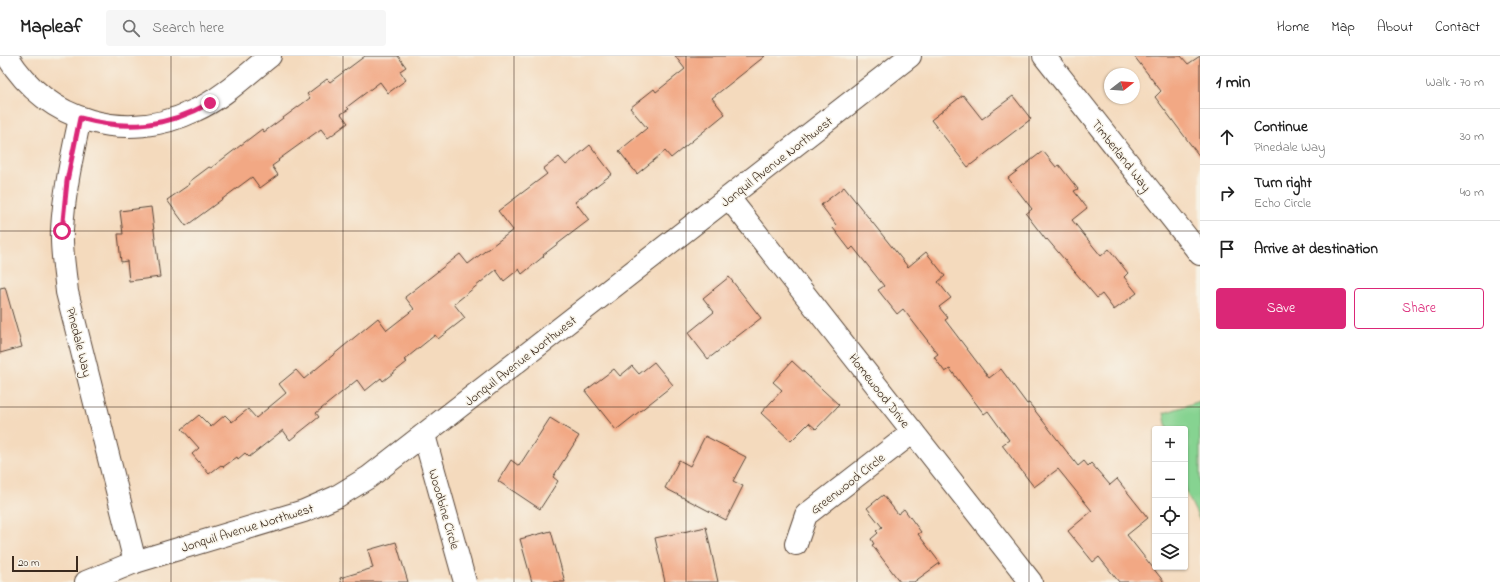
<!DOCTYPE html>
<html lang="en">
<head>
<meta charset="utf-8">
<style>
  body { margin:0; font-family:"Indie Flower",sans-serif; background:#f6f6f6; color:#222 }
  .controls { position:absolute; right:12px; bottom:12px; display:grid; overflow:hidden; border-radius:4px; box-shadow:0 1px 3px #0004 }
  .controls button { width:36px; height:36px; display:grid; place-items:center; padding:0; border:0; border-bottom:1px solid #e0e0e0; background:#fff; color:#222; font:20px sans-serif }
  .compass { position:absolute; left:1104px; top:12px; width:36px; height:36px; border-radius:50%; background:#fff; box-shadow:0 1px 3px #0004; rotate:73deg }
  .scale { position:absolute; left:12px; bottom:10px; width:66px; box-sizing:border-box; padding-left:4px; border:2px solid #3b2a1e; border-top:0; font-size:11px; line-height:14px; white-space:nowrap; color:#3b2a1e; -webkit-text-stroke:3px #f7f3e8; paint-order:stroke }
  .stop { position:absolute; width:12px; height:12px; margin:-9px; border:3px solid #db2777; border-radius:50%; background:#fff }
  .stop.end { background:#db2777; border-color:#fff; box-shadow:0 1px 4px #0008 }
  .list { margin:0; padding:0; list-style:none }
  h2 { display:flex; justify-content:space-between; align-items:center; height:52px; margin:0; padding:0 16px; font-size:17px }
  h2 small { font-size:13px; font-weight:400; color:#767676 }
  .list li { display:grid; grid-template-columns:26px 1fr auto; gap:12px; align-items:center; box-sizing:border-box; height:56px; padding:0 16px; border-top:1px solid #e0e0e0 }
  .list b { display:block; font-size:15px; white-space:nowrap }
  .list p { margin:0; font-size:13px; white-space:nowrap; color:#767676 }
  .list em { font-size:13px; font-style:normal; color:#767676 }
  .actions { display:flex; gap:8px; padding:12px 16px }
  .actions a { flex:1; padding:9px 0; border:1px solid #db2777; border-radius:4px; text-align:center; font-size:14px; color:#db2777 }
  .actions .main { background:#db2777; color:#fff }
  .icon { flex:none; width:22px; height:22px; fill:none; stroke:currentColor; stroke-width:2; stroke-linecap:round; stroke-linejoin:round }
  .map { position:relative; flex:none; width:1200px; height:526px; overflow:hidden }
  header { display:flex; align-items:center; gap:24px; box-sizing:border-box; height:56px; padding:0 20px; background:#fff; border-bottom:1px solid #e0e0e0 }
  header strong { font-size:19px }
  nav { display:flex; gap:22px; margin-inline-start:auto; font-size:14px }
  .search { width:280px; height:36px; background:#f6f6f6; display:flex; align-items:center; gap:10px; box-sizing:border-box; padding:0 14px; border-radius:4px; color:#767676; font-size:15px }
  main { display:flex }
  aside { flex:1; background:#fff }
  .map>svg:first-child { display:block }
</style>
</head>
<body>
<header>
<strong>Mapleaf</strong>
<div class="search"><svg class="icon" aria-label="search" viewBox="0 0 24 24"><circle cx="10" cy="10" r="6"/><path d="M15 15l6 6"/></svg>Search here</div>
<nav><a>Home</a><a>Map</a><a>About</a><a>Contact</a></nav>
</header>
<main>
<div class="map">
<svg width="1200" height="526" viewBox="0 0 1200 526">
  <rect width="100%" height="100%" fill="#f7f3e8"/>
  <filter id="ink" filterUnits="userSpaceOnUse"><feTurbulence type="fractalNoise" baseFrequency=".025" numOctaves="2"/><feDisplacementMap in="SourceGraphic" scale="8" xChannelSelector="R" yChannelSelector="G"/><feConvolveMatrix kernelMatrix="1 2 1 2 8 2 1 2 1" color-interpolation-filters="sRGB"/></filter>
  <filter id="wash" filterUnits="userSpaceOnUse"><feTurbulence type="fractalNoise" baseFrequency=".012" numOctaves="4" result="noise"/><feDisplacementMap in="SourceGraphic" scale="16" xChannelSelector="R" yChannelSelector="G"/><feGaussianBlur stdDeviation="0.9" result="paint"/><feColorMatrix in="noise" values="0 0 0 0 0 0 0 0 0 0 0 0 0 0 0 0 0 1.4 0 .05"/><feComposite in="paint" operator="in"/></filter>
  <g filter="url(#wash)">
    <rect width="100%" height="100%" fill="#f4dabd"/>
    <path fill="#86d391" stroke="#607e58" d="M1200,345V465L1185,434V373H1167L1164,357Z"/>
    <g id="blocks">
      <g fill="#f2a884">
        <path d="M365,0H398L406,11L400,15L406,24L388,37L380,26L347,51L349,53L341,58L348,67L328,82L321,73L278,104L279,105L272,110L278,119L260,132L252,121L186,170L167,144L190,128L189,126L209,111L211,112L262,73L264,76L302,48L310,42L307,38L327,23L330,26Z"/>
        <path d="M675,0H765L712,42L725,58L671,102L665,95L637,118L619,95L647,72L630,52L654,33L656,36L685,13Z"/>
        <path d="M1134,0H1181L1188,8L1200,0V101L1155,41L1161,35Z"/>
        <path d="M963,39L982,63L1013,40L1031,63L968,111L931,64Z"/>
        <path d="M590,89L612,118L575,146L589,164L543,199L544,200L522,218L519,213L504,225L496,214L454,248L465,262L438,283L435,279L404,304L407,306L383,325L381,322L365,335L357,324L316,357L319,361L290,384L283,374L249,401L245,397L238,403L237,401L223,411L221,409L209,418L192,398L199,392L182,373L199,359L211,371L225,359L232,366L248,353L256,362L286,337L279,328L296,314L304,323L378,262L387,274L414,253L405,241L460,198L468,208L513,174L498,155L547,118L543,113L559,101L566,109Z"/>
        <path d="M1043,95L1056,111L1059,109L1078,133L1074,135L1087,152L1072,164L1101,200L1109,193L1128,217L1124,221L1137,237L1114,254L1102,238L1097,242L1047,183L1046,184L1026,158L1032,153L1008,122Z"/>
        <path d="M844,131L908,211L926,196L945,220L938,226L951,242L939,251L948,262L945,264L989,322L1001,313L1027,348L1029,347L1078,410L1084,405L1088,410L1091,407L1110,429L1117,423L1148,462L1127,479L1164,526H1119L1099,501L1093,506L1068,475L1092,455L1058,413L1034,431L1002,389L1009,384L988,355L984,358L950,313L945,316L934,301L938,298L903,253L897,258L878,234L884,230L853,191L850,194L833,172L836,169L821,149Z"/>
        <path d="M151,151L160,221L129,225L127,205L121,206L118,178H123L120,155Z"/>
        <path d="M729,221L761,262L708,303L688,277L714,256L703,242Z"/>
        <path d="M5,231L22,291L0,297V232Z"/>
        <path d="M792,305L839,349L816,373L809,367L791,385L761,357L782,334L773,326Z"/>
        <path d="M654,306L673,329L616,374L585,335L614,313L620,320L632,310L639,318Z"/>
        <path d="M550,362L579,380L553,421L558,425L540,453L498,425L511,404L519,410Z"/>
        <path d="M705,380L746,401L733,425L743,430L726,464L665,432L679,404L690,410Z"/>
        <path d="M883,439L898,458L904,453L921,476L918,478L940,507L914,526H900L872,489L874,488L871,483L878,477L876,475L882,471L867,452Z"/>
        <path d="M706,471L718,526H665L655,482Z"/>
        <path d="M551,475L565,526H532L520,483Z"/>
        <path d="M396,486L408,526H341L340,522L373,512L368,494Z"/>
      </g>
    </g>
  </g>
  <g filter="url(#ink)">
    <use href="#blocks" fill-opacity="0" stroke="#574436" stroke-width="1"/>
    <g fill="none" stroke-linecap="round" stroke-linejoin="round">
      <g stroke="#574436" stroke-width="24">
        <g id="minor">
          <path d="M7,0C48,67 126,88 196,54C223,42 247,18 270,0"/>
          <path d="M1044,0L1200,198"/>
          <path d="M80,62C72,100 64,136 62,174C61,195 65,215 67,236L135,506"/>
          <path d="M729,142L1031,526"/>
          <path d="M424,379L465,526"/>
          <path d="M796,488L806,459L913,376"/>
        </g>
      </g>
      <g stroke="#574436" stroke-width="24">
        <path id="tertiary" d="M86,526L135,506L304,455L336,441L369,421L910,0"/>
      </g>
      <use href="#minor" stroke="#fff" stroke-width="22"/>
      <use href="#tertiary" stroke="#fff" stroke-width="22"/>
    </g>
  </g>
  <g fill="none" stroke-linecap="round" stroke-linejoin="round" filter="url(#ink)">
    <path stroke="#db2777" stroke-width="5" d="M62,175L67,125L80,62C127,75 167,71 210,47"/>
  </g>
  <path fill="none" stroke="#3b2a1e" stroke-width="1" stroke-opacity="0.55" d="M171,0V526M343,0V526M514,0V526M686,0V526M857,0V526M1029,0V526M0,175H1200M0,351H1200"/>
  <g text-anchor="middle" stroke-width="3" stroke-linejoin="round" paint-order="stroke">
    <g font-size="13" fill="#3b2a1e" stroke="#f7f3e8">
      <text transform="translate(1122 99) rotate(52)" y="5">Timberland Way</text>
      <text transform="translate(776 105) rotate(-38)" y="5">Jonquil Avenue Northwest</text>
      <text transform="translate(80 286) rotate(76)" y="5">Pinedale Way</text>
      <text transform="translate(520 304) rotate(-38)" y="5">Jonquil Avenue Northwest</text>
      <text transform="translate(880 334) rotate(52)" y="5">Homewood Drive</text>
      <text transform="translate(847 427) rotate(-38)" y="5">Greenwood Circle</text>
      <text transform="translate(445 453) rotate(74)" y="5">Woodbine Circle</text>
      <text transform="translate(247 471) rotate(-17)" y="5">Jonquil Avenue Northwest</text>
    </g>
  </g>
</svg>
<div class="controls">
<button>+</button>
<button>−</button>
<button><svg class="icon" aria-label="locate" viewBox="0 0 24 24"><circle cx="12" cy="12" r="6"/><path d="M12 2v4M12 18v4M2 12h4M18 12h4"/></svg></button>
<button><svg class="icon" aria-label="layers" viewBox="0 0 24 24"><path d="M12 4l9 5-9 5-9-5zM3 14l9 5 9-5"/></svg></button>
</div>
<svg class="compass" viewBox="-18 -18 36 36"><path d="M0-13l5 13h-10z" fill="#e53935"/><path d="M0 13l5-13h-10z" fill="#767676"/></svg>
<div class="scale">20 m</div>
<div class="stop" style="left:62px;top:175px"></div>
<div class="stop end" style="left:210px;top:47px"></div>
</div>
<aside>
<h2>1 min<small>Walk · 70 m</small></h2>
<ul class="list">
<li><svg class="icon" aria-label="ahead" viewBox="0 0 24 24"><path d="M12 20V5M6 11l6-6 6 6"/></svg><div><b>Continue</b><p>Pinedale Way</p></div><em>30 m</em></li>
<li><svg class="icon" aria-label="right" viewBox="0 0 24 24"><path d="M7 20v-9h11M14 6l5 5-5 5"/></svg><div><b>Turn right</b><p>Echo Circle</p></div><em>40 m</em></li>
<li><svg class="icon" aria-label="arrive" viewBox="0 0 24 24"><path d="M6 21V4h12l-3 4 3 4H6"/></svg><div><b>Arrive at destination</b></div></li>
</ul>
<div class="actions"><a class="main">Save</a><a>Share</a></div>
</aside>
</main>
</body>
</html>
